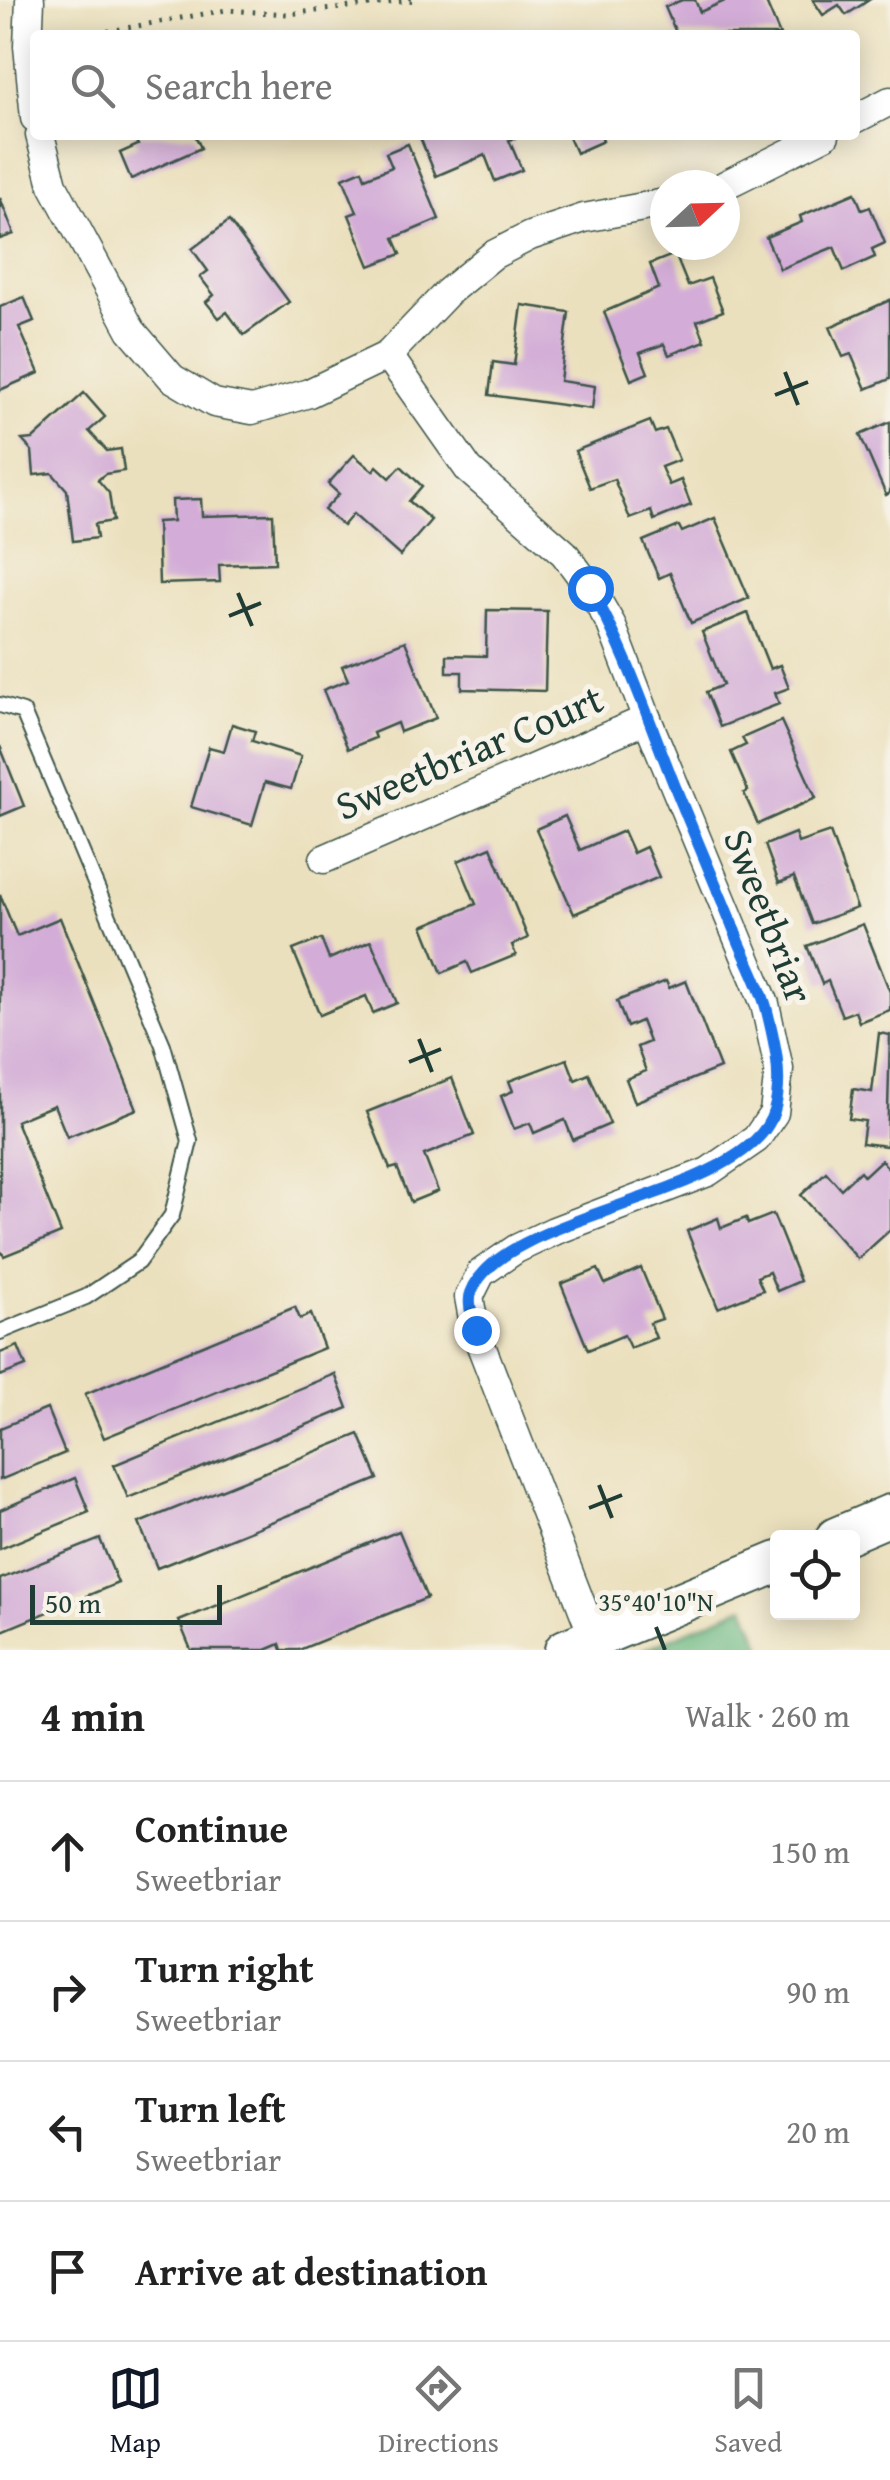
<!DOCTYPE html>
<html lang="en">
<head>
<meta charset="utf-8">
<style>
  body { margin:0; font-family:"Gentium Book Plus",serif; background:#f6f6f6; color:#222 }
  .controls { position:absolute; right:30px; bottom:30px; display:grid; overflow:hidden; border-radius:10px; box-shadow:0 5px 25px #0003 }
  .controls button { width:90px; height:90px; display:grid; place-items:center; padding:0; border:0; border-bottom:2px solid #e0e0e0; background:#fff; color:#222; font:50px sans-serif }
  .compass { position:absolute; left:650px; top:170px; width:90px; height:90px; border-radius:50%; background:#fff; box-shadow:0 5px 25px #0003; rotate:68deg }
  .scale { position:absolute; left:30px; bottom:25px; width:192px; box-sizing:border-box; padding-left:10px; border:5px solid #1f3d34; border-top:0; font-size:28px; line-height:35px; white-space:nowrap; color:#1f3d34; -webkit-text-stroke:8px #f7f3e8; paint-order:stroke }
  .stop { position:absolute; width:30px; height:30px; margin:-22px; border:8px solid #1a73e8; border-radius:50%; background:#fff }
  .stop.end { background:#1a73e8; border-color:#fff; box-shadow:0 2px 10px #0008 }
  .list { margin:0; padding:0; list-style:none }
  h2 { display:flex; justify-content:space-between; align-items:center; height:130px; margin:0; padding:0 40px; font-size:42px }
  h2 small { font-size:32px; font-weight:400; color:#767676 }
  .list li { display:grid; grid-template-columns:65px 1fr auto; gap:30px; align-items:center; box-sizing:border-box; height:140px; padding:0 40px; border-top:2px solid #e0e0e0 }
  .list b { display:block; font-size:38px; white-space:nowrap }
  .list p { margin:0; font-size:32px; white-space:nowrap; color:#767676 }
  .list em { font-size:32px; font-style:normal; color:#767676 }
  .icon { flex:none; width:55px; height:55px; fill:none; stroke:currentColor; stroke-width:2; stroke-linecap:round; stroke-linejoin:round }
  .map { position:relative; flex:none; width:890px; height:1650px; overflow:hidden }
  .search { position:absolute; background:#fff; box-shadow:0 5px 25px #0003; left:30px; right:30px; top:30px; height:110px; display:flex; align-items:center; gap:25px; box-sizing:border-box; padding:0 35px; border-radius:10px; color:#767676; font-size:38px }
  .sheet { height:690px; background:#fff }
  nav { display:flex; justify-content:space-around; align-items:center; box-sizing:border-box; height:140px; border-top:2px solid #e0e0e0; background:#fff; font-size:28px; color:#767676 }
  nav a { display:grid; justify-items:center; gap:5px }
  nav .on { color:#111827 }
  .map>svg:first-child { display:block }
</style>
</head>
<body>
<div class="map">
<svg width="890" height="1650" viewBox="0 0 890 1650">
  <rect width="100%" height="100%" fill="#f7f3e8"/>
  <filter id="ink" filterUnits="userSpaceOnUse"><feTurbulence type="fractalNoise" baseFrequency=".01" numOctaves="2"/><feDisplacementMap in="SourceGraphic" scale="20" xChannelSelector="R" yChannelSelector="G"/><feConvolveMatrix kernelMatrix="1 2 1 2 8 2 1 2 1" color-interpolation-filters="sRGB"/></filter>
  <filter id="wash" filterUnits="userSpaceOnUse"><feTurbulence type="fractalNoise" baseFrequency=".0048" numOctaves="4" result="noise"/><feDisplacementMap in="SourceGraphic" scale="40" xChannelSelector="R" yChannelSelector="G"/><feGaussianBlur stdDeviation="2.25" result="paint"/><feColorMatrix in="noise" values="0 0 0 0 0 0 0 0 0 0 0 0 0 0 0 0 0 1.4 0 .05"/><feComposite in="paint" operator="in"/></filter>
  <g filter="url(#wash)">
    <rect width="100%" height="100%" fill="#ebe0bd"/>
    <path fill="#6bb780" stroke="#457a5a" stroke-width="2.5" d="M745,1606L763,1650H643Z"/>
    <g id="blocks">
      <g fill="#d3add7">
        <path d="M682,0H695L700,12L727,0H765L780,35H677L665,7Z"/>
        <path d="M813,0H869L846,15L839,5L823,15Z"/>
        <path d="M133,135H195L201,148L131,179L120,153L138,145Z"/>
        <path d="M419,135H513L515,138L509,140L522,170L495,181L485,155L436,176Z"/>
        <path d="M568,135H601L603,141L576,153Z"/>
        <path d="M408,144L439,219L394,238L401,254L370,266L349,215L357,212L343,178L362,170L365,178L392,167L386,153Z"/>
        <path d="M855,193L862,210L870,207L885,243L872,249L875,257L844,271L834,247L780,269L766,237L802,222L800,216Z"/>
        <path d="M0,198L14,234L0,239Z"/>
        <path d="M229,221L289,302L244,335L227,312L219,318L206,302L214,295L200,277L208,271L192,249Z"/>
        <path d="M675,254L688,286L710,278L723,311L697,321L705,341L669,355L664,344L640,353L648,373L631,380L604,312L659,288L650,264Z"/>
        <path d="M24,297L34,321L19,327L39,373L0,390V307Z"/>
        <path d="M890,300V379L866,389L851,354L843,357L830,327Z"/>
        <path d="M522,305L569,312L560,381L595,386L592,409L489,395L493,362L514,365Z"/>
        <path d="M84,393L105,417L89,431L107,451L121,449L124,471L105,474L98,480L109,493L113,521L95,524L97,538L73,541L67,490L52,473L34,475L32,451L22,440L33,439Z"/>
        <path d="M650,421L655,433L666,429L679,460L661,467L669,485L681,480L691,505L654,520L651,511L630,519L614,479L590,488L575,451Z"/>
        <path d="M890,422V493L886,495L860,435Z"/>
        <path d="M354,455L373,471L377,466L390,478L401,466L422,486L409,501L431,520L400,556L353,514L343,526L324,510L339,494L328,484Z"/>
        <path d="M201,499L202,516L273,514L275,563L219,565L220,582L159,584L157,522L173,521L172,500Z"/>
        <path d="M715,518L749,598L691,623L670,573L659,578L643,541L679,526L682,532Z"/>
        <path d="M487,610L547,611L545,691L462,689V672H447V655L486,656Z"/>
        <path d="M748,613L770,669L780,665L789,688L775,693L779,704L720,727L706,692L723,685L702,632Z"/>
        <path d="M405,641L436,718L400,732L397,723L373,733L375,738L348,749L323,690L348,680L342,666Z"/>
        <path d="M781,721L816,798L758,824L744,793L748,791L731,752L746,745L742,738Z"/>
        <path d="M232,724L255,731L252,741L301,756L291,789L265,782L252,825L191,807L209,747L224,751Z"/>
        <path d="M0,746L24,806L0,816Z"/>
        <path d="M565,816L580,850L623,831L633,853L646,847L659,877L574,914L536,829Z"/>
        <path d="M830,832L857,908L812,924L794,877L779,883L765,845L795,833L798,843Z"/>
        <path d="M491,847L528,938L512,945L516,955L472,973L467,962L442,973L423,926L476,904L458,861Z"/>
        <path d="M0,895L17,936L60,918L137,1109L67,1137L54,1105L16,1121L61,1233L4,1256L0,1250Z"/>
        <path d="M863,924L890,992V1010L859,1022L855,1011L842,1016L828,981L822,984L807,946Z"/>
        <path d="M321,939L329,959L371,941L397,1003L373,1013L366,996L320,1015L293,950Z"/>
        <path d="M666,981L669,988L686,981L720,1068L635,1102L626,1079L646,1071L637,1047L649,1042L641,1021L627,1027L617,1001Z"/>
        <path d="M879,1033L890,1035L887,1146L862,1143L865,1121L849,1119L853,1089L872,1092Z"/>
        <path d="M567,1059L575,1080L589,1074L610,1124L573,1140L565,1120L534,1133L530,1123L514,1129L501,1096L513,1091L509,1081Z"/>
        <path d="M452,1078L474,1135L424,1155L438,1191L411,1202L397,1167L390,1169L367,1112Z"/>
        <path d="M881,1160L890,1170V1230L858,1259L801,1195L826,1172L841,1189L860,1171L864,1176Z"/>
        <path d="M773,1214L800,1281L777,1291L769,1272L757,1277L763,1290L718,1308L687,1231L718,1218L721,1228L746,1218L748,1224Z"/>
        <path d="M641,1268L662,1319L650,1323L656,1338L630,1348L624,1335L588,1350L561,1284L598,1269L605,1284Z"/>
        <path d="M295,1307L300,1319L311,1314L324,1348L104,1438L85,1394Z"/>
        <path d="M18,1346L26,1366L0,1376V1353Z"/>
        <path d="M335,1374L348,1408L128,1498L114,1465Z"/>
        <path d="M47,1409L65,1453L0,1480V1428Z"/>
        <path d="M359,1434L378,1479L157,1568L139,1523Z"/>
        <path d="M75,1478L89,1512L0,1549V1510Z"/>
        <path d="M399,1531L427,1598L299,1650H282L280,1644L266,1650H191L179,1621Z"/>
        <path d="M100,1539L118,1583L0,1632V1579Z"/>
      </g>
    </g>
  </g>
  <g filter="url(#ink)">
    <use href="#blocks" fill-opacity="0" stroke="#3e5549" stroke-width="2.5"/>
    <g fill="none" stroke-linecap="round" stroke-linejoin="round">
      <g stroke="#3e5549" stroke-width="18">
        <path id="lane" d="M0,705L23,712L163,1045L190,1141L172,1215L138,1262L86,1297L0,1332"/>
      </g>
      <g stroke="#3e5549" stroke-width="31">
        <g id="street">
          <path d="M30,0L28,46L35,118"/>
          <path d="M855,119L890,101"/>
          <path d="M40,135L53,185L131,330L172,378L214,403L252,410L309,393L388,355L448,292L493,255L530,236L584,218L665,203"/>
          <path d="M725,185L825,135"/>
          <path d="M388,355L469,470L564,553L590,588L611,624L647,719L765,1004L779,1069L774,1113L756,1139L708,1172L554,1231L516,1249L481,1273L469,1297L475,1330L594,1638"/>
          <path d="M324,859L647,719"/>
        </g>
      </g>
      <g stroke="#3e5549" stroke-width="44">
        <g id="secondary">
          <path d="M836,1538L890,1515"/>
          <path d="M565,1650L778,1562"/>
        </g>
      </g>
      <path stroke="#3e5549" stroke-width="5" stroke-dasharray="2.5 8" stroke-linecap="butt" d="M87,35L226,10L288,14L414,0"/>
      <use href="#lane" stroke="#fff" stroke-width="14"/>
      <use href="#street" stroke="#fff" stroke-width="28"/>
      <use href="#secondary" stroke="#fff" stroke-width="40"/>
    </g>
  </g>
  <g fill="none" stroke-linecap="round" stroke-linejoin="round" filter="url(#ink)">
    <path stroke="#1a73e8" stroke-width="12" d="M476,1330C473,1319 467,1303 471,1293C501,1210 748,1200 774,1111C784,1078 774,1039 766,1007C759,983 746,959 737,937C719,892 700,848 682,804C652,732 629,655 590,588"/>
  </g>
  <path fill="none" stroke="#1f3d34" stroke-width="4" d="M785,372L798,405M775,395L808,382M238,593L252,626M229,616L261,603M419,1039L432,1072M409,1062L441,1049M599,1485L612,1518M589,1508L622,1495M656,1627L665,1650"/>
  <g text-anchor="middle" stroke-width="10" stroke-linejoin="round" paint-order="stroke">
    <g font-size="40" fill="#1f3d34" stroke="#f7f3e8">
      <text transform="translate(469 752) rotate(-23)" y="14">Sweetbriar Court</text>
      <text transform="translate(769 916) rotate(69)" y="14">Sweetbriar</text>
    </g>
  </g>
  <g font-size="25" text-anchor="middle" fill="#1f3d34" stroke="#f7f3e8" stroke-width="10" stroke-linejoin="round" paint-order="stroke">
    <text x="656" y="1611">35°40'10"N</text>
  </g>
</svg>
<div class="controls">
<button><svg class="icon" aria-label="locate" viewBox="0 0 24 24"><circle cx="12" cy="12" r="6"/><path d="M12 2v4M12 18v4M2 12h4M18 12h4"/></svg></button>
</div>
<svg class="compass" viewBox="-18 -18 36 36"><path d="M0-13l5 13h-10z" fill="#e53935"/><path d="M0 13l5-13h-10z" fill="#767676"/></svg>
<div class="scale">50 m</div>
<div class="stop" style="left:590px;top:588px"></div>
<div class="stop end" style="left:476px;top:1330px"></div>
<div class="search"><svg class="icon" aria-label="search" viewBox="0 0 24 24"><circle cx="10" cy="10" r="6"/><path d="M15 15l6 6"/></svg>Search here</div>
</div>
<section class="sheet">
<h2>4 min<small>Walk · 260 m</small></h2>
<ul class="list">
<li><svg class="icon" aria-label="ahead" viewBox="0 0 24 24"><path d="M12 20V5M6 11l6-6 6 6"/></svg><div><b>Continue</b><p>Sweetbriar</p></div><em>150 m</em></li>
<li><svg class="icon" aria-label="right" viewBox="0 0 24 24"><path d="M7 20v-9h11M14 6l5 5-5 5"/></svg><div><b>Turn right</b><p>Sweetbriar</p></div><em>90 m</em></li>
<li><svg class="icon" aria-label="left" viewBox="0 0 24 24"><path d="M17 20v-9H6M10 6l-5 5 5 5"/></svg><div><b>Turn left</b><p>Sweetbriar</p></div><em>20 m</em></li>
<li><svg class="icon" aria-label="arrive" viewBox="0 0 24 24"><path d="M6 21V4h12l-3 4 3 4H6"/></svg><div><b>Arrive at destination</b></div></li>
</ul>
</section>
<nav>
<a class="on"><svg class="icon" aria-label="map" viewBox="0 0 24 24"><path d="M3 6l6-2 6 2 6-2v14l-6 2-6-2-6 2zM9 4v14M15 6v14"/></svg>Map</a>
<a><svg class="icon" aria-label="directions" viewBox="0 0 24 24"><path d="M12 3l9 9-9 9-9-9zM9 14v-3h6M13 9l2 2-2 2"/></svg>Directions</a>
<a><svg class="icon" aria-label="saved" viewBox="0 0 24 24"><path d="M7 4h10v16l-5-4-5 4z"/></svg>Saved</a>
</nav>
</body>
</html>
